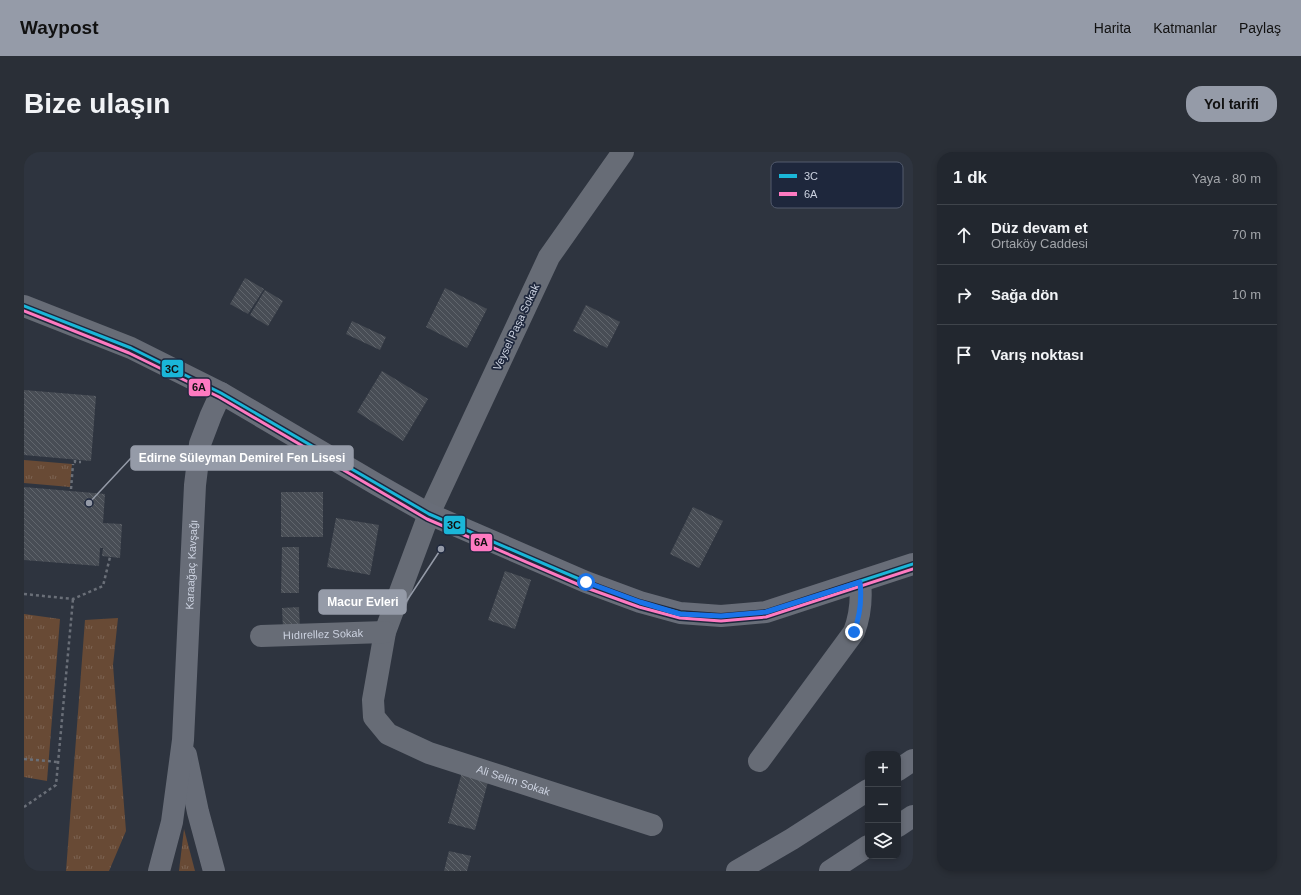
<!DOCTYPE html>
<html lang="tr">
<head>
<meta charset="utf-8">
<style>
  body { margin:0; font-family:Arial,sans-serif; background:#2a2f37; color:#f1f3f6 }
  .controls { position:absolute; right:12px; bottom:12px; display:grid; overflow:hidden; border-radius:8px; box-shadow:0 2px 6px #0003 }
  .controls button { width:36px; height:36px; display:grid; place-items:center; padding:0; border:0; border-bottom:1px solid #3f444b; background:#22272f; color:#f1f3f6; font:20px sans-serif }
  .stop { position:absolute; width:12px; height:12px; margin:-9px; border:3px solid #1a73e8; border-radius:50%; background:#fff }
  .stop.end { background:#1a73e8; border-color:#fff; box-shadow:0 1px 4px #0008 }
  .list { margin:0; padding:0; list-style:none }
  h2 { display:flex; justify-content:space-between; align-items:center; height:52px; margin:0; padding:0 16px; font-size:17px }
  h2 small { font-size:13px; font-weight:400; color:#a2a5aa }
  .list li { display:grid; grid-template-columns:26px 1fr auto; gap:12px; align-items:center; box-sizing:border-box; height:60px; padding:0 16px; border-top:1px solid #3f444b }
  .list b { display:block; font-size:15px; white-space:nowrap }
  .list p { margin:0; font-size:13px; white-space:nowrap; color:#a2a5aa }
  .list em { font-size:13px; font-style:normal; color:#a2a5aa }
  .icon { flex:none; width:22px; height:22px; fill:none; stroke:currentColor; stroke-width:2; stroke-linecap:round; stroke-linejoin:round }
  .map { position:relative; flex:none; width:889px; height:719px; overflow:hidden; border-radius:16px }
  header { display:flex; align-items:center; gap:24px; box-sizing:border-box; height:56px; padding:0 20px; background:#959ba8; color:#111 }
  header strong { font-size:19px }
  nav { display:flex; gap:22px; margin-inline-start:auto; font-size:14px }
  .intro { display:flex; align-items:center; justify-content:space-between; box-sizing:border-box; height:96px; padding:0 24px }
  h1 { margin:0; font-size:28px }
  .button { padding:10px 18px; border-radius:16px; background:#959ba8; color:#111; font-size:14px; font-weight:700 }
  main { display:flex; gap:24px; padding:0 24px }
  aside { flex:1; background:#22272f; border-radius:16px; box-shadow:0 2px 6px #0003 }
  .map>svg:first-child { display:block }
</style>
</head>
<body>
<header>
<strong>Waypost</strong>
<nav><a>Harita</a><a>Katmanlar</a><a>Paylaş</a></nav>
</header>
<div class="intro"><h1>Bize ulaşın</h1><a class="button">Yol tarifi</a></div>
<main>
<div class="map">
<svg width="889" height="719" viewBox="0 0 889 719">
  <defs>
    <pattern id="grass-tufts" width="24" height="20" patternUnits="userSpaceOnUse"><rect width="24" height="20" fill="#684a35"/><path d="M3 7l-1-3M5 7V3M7 7l1-3M15 17l-1-3M17 17v-4M19 17l1-3" fill="none" stroke="#7c6352"/></pattern>
    <pattern id="building-back-hatch" width="6" height="6" patternUnits="userSpaceOnUse"><rect width="6" height="6" fill="#484d55"/><path d="M-1 5l2 2M0 0l6 6M5-1l2 2" fill="none" stroke="#61666d"/></pattern>
  </defs>
  <rect width="100%" height="100%" fill="#2e343f"/>
  <g fill="url(#grass-tufts)">
    <path d="M0,308L48,312L46,335L0,331Z"/>
    <path d="M0,462L36,467L23,629L0,625Z"/>
    <path d="M94,466L89,513L102,679L85,719H42L61,468Z"/>
    <path d="M160,677L171,719H155Z"/>
  </g>
  <g fill="url(#building-back-hatch)">
    <path d="M221,126L240,137L224,162L206,152Z"/>
    <path d="M421,136L463,157L443,196L402,175Z"/>
    <path d="M241,138L259,149L244,174L226,163Z"/>
    <path d="M562,153L596,170L583,196L549,179Z"/>
    <path d="M328,169L362,185L356,198L322,182Z"/>
    <path d="M358,219L404,247L379,289L333,260Z"/>
    <path d="M0,238L72,244L67,309L0,303Z"/>
    <path d="M0,335L81,342L79,371L98,372L96,406L78,404L79,396H76L75,414L0,408Z"/>
    <rect x="257" y="340" width="42" height="45"/>
    <path d="M669,355L699,369L675,416L646,402Z"/>
    <path d="M312,366L355,373L346,423L303,415Z"/>
    <path d="M258,395H275V441H257Z"/>
    <path d="M481,419L507,428L491,477L464,468Z"/>
    <path d="M275,455L276,478H259L258,456Z"/>
    <path d="M438,620L465,626L451,678L424,671Z"/>
    <path d="M425,699L447,704L443,719H420Z"/>
  </g>
  <g fill="none" stroke-linecap="round" stroke-linejoin="round">
    <g stroke="#6a6f78" stroke-width="2.5" stroke-dasharray="3 3" stroke-linecap="butt">
      <path d="M51,308V310H57"/>
      <path d="M47,337L49,312"/>
      <path d="M0,442L49,447L79,434L86,405"/>
      <path d="M0,607L34,610"/>
      <path d="M0,655L32,633L49,447"/>
    </g>
    <g stroke="#676c76" stroke-width="22">
      <path id="s1" d="M599,0L525,105L405,362L361,480L349,548L350,565L364,582L405,601L628,673"/>
      <path d="M0,154L107,196L197,241"/>
      <path id="s2" d="M237,484L361,480"/>
      <path d="M735,609L830,480C836,464 838,448 836,430"/>
    </g>
    <g stroke="#686d78" stroke-width="22">
      <path d="M162,603L174,660L190,719"/>
      <path d="M874,618L889,608"/>
      <path d="M874,674L889,664"/>
      <path id="s3" d="M135,719L148,670L159,588L171,333L176,292L187,263L197,241L352,332L405,362L562,430L616,450L656,461L697,464L742,460L889,412"/>
      <path d="M713,719L768,687L844,638"/>
      <path d="M806,719L844,694"/>
    </g>
    <g stroke="#1e273c" stroke-width="6">
      <path id="bus-1" d="M0,154L107,196L197,241L405,362L562,430L616,450L656,461L697,464L742,460L889,412"/>
    </g>
    <g stroke="#1e273c" stroke-width="6">
      <path id="bus-2" d="M0,159L105,201L195,245L403,367L560,435L615,455L656,466L697,469L742,465L889,417"/>
    </g>
    <use href="#bus-1" stroke="#1ab6d8" stroke-width="3"/>
    <use href="#bus-2" stroke="#fe7ac1" stroke-width="3"/>
  </g>
  <g fill="none" stroke-linecap="round" stroke-linejoin="round">
    <path stroke="#1a73e8" stroke-width="5" d="M562,430L616,450L656,462L697,464L742,460L836,430C838,448 836,464 830,480"/>
  </g>
  <g text-anchor="middle" stroke-width="3.5" stroke-linejoin="round" paint-order="stroke">
    <g font-size="11" fill="#ccd2e0" stroke="#1e273c">
      <text transform="translate(492 175) rotate(-65)" y="4">Veysel Paşa Sokak</text>
      <text dy="4" stroke="none"><textPath href="#s3" startOffset="309">Karaağaç Kavşağı</textPath></text>
      <text dy="4" stroke="none"><textPath href="#s2" startOffset="62">Hıdırellez Sokak</textPath></text>
      <text dy="4" stroke="none"><textPath href="#s1" startOffset="780">Ali Selim Sokak</textPath></text>
    </g>
  </g>
  <rect x="747" y="10" width="132" height="46" rx="6" fill="#1e273c" stroke="#525a6d" stroke-width="1"/>
  <rect x="755" y="22" width="18" height="4" fill="#1ab6d8"/>
  <rect x="755" y="40" width="18" height="4" fill="#fe7ac1"/>
  <g font-size="11" fill="#ccd2e0">
    <text x="780" y="28">3C</text>
    <text x="780" y="46">6A</text>
  </g>
  <path fill="none" stroke="#959ba8" stroke-width="1.5" d="M65 351L107 306M417 397L382 450"/>
  <g fill="#959ba8" stroke="#1e273c" stroke-width="1.5">
    <circle cx="65" cy="351" r="4"/>
    <circle cx="417" cy="397" r="4"/>
  </g>
  <g fill="#959ba8" stroke="#959ba8" stroke-width="1.5">
    <rect x="107" y="294" width="222" height="24" rx="4"/>
    <rect x="295" y="438" width="87" height="24" rx="4"/>
  </g>
  <g font-size="12" text-anchor="middle" font-weight="bold" fill="#fff">
    <text x="218" y="310">Edirne Süleyman Demirel Fen Lisesi</text>
    <text x="339" y="454">Macur Evleri</text>
  </g>
  <g stroke="#1e273c" stroke-width="1.5">
    <rect x="137" y="207" width="23" height="19" rx="4" fill="#1ab6d8"/>
    <rect x="164" y="226" width="23" height="19" rx="4" fill="#fe7ac1"/>
    <rect x="419" y="363" width="23" height="20" rx="4" fill="#1ab6d8"/>
    <rect x="446" y="381" width="23" height="19" rx="4" fill="#fe7ac1"/>
  </g>
  <g font-size="11" text-anchor="middle" font-weight="bold" fill="#111">
    <text x="148" y="221">3C</text>
    <text x="175" y="239">6A</text>
    <text x="430" y="377">3C</text>
    <text x="457" y="394">6A</text>
  </g>
</svg>
<div class="controls">
<button>+</button>
<button>−</button>
<button><svg class="icon" aria-label="layers" viewBox="0 0 24 24"><path d="M12 4l9 5-9 5-9-5zM3 14l9 5 9-5"/></svg></button>
</div>
<div class="stop" style="left:562px;top:430px"></div>
<div class="stop end" style="left:830px;top:480px"></div>
</div>
<aside>
<h2>1 dk<small>Yaya · 80 m</small></h2>
<ul class="list">
<li><svg class="icon" aria-label="ahead" viewBox="0 0 24 24"><path d="M12 20V5M6 11l6-6 6 6"/></svg><div><b>Düz devam et</b><p>Ortaköy Caddesi</p></div><em>70 m</em></li>
<li><svg class="icon" aria-label="right" viewBox="0 0 24 24"><path d="M7 20v-9h11M14 6l5 5-5 5"/></svg><div><b>Sağa dön</b></div><em>10 m</em></li>
<li><svg class="icon" aria-label="arrive" viewBox="0 0 24 24"><path d="M6 21V4h12l-3 4 3 4H6"/></svg><div><b>Varış noktası</b></div></li>
</ul>
</aside>
</main>
</body>
</html>
